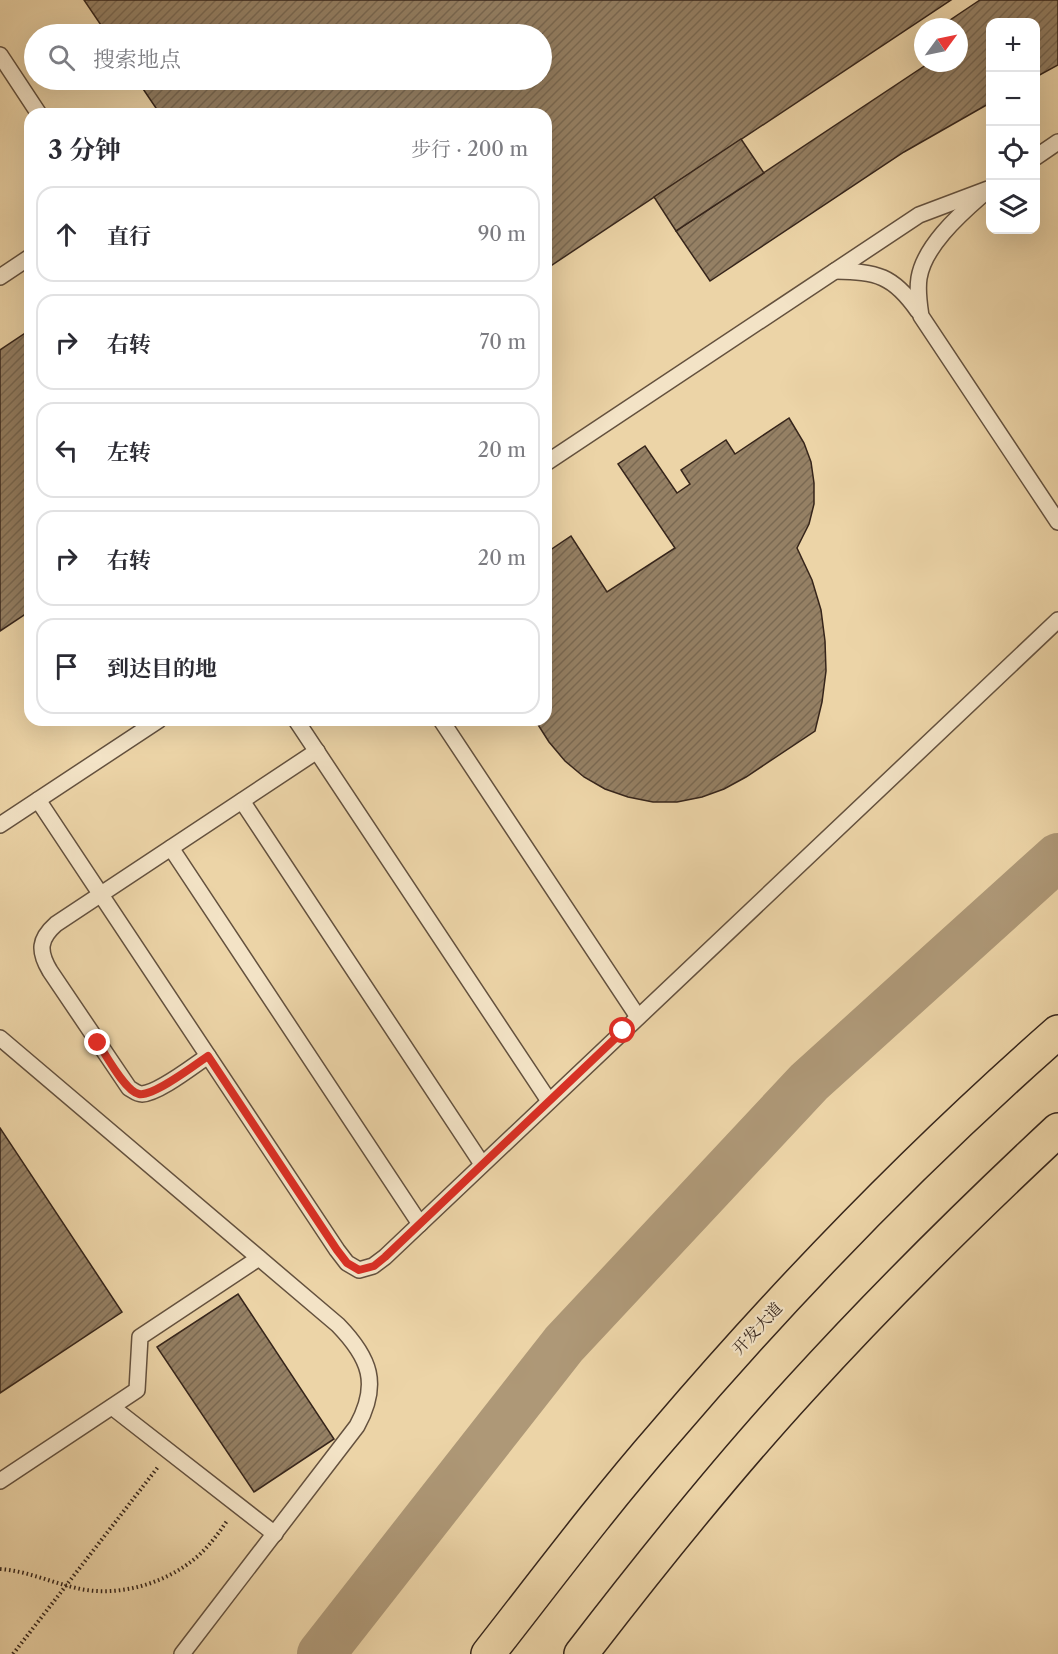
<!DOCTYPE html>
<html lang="zh">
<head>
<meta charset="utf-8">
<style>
  body { margin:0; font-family:"Libre Caslon Text","Noto Serif SC",serif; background:#f2f2f3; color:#2b2b33 }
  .controls { position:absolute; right:18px; top:18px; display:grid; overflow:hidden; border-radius:12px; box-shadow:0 6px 24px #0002 }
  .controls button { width:54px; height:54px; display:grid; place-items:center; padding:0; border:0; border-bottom:2px solid #e1e1e2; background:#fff; color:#2b2b33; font:30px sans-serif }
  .compass { position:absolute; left:914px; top:18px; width:54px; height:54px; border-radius:50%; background:#fff; box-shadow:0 6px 24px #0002; rotate:57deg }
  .stop { position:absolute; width:18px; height:18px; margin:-14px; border:4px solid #d93025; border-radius:50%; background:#fff }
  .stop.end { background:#d93025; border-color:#fff; box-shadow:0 2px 6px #0008 }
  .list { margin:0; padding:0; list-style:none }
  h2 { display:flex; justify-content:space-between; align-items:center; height:78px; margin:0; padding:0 24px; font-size:26px }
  h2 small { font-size:20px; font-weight:400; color:#7c7c81 }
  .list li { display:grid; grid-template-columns:39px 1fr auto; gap:18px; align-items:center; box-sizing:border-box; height:96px; margin:0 12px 12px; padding:0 12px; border:2px solid #e1e1e2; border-radius:18px }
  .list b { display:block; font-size:22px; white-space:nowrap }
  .list em { font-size:20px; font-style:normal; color:#7c7c81 }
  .icon { flex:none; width:33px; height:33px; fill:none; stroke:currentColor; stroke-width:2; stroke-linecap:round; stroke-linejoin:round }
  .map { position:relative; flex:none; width:1058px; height:1654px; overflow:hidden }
  .search { position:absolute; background:#fff; box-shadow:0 6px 24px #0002; left:24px; top:24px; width:528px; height:66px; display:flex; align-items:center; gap:15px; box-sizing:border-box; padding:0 21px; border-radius:33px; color:#7c7c81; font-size:22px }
  .panel { position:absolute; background:#fff; box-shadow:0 6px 24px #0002; left:24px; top:108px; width:528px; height:618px; border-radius:18px }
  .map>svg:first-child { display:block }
</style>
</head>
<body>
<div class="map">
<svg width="1058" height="1654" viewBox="0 0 1058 1654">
  <defs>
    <pattern id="building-hatch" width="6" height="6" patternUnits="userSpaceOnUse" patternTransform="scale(1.5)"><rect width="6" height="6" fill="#958064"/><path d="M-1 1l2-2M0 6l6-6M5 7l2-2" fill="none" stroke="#7a6952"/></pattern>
  </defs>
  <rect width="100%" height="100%" fill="#ecd4a7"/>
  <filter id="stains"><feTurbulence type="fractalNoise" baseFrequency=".00333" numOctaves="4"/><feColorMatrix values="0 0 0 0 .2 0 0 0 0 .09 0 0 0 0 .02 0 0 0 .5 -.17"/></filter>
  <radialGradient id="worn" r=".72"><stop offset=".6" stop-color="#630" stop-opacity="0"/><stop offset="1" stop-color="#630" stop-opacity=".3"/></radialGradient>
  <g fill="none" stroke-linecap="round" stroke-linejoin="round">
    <path stroke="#ae9877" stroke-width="48" d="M321,1654L564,1344L809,1082L1058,857"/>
  </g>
  <g fill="url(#building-hatch)" stroke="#36251b" stroke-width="1.5">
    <path d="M84,0H951L546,269V114H160L137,80H542V34H107Z"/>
    <path d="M980,0H1058V65L1036,77V22H990V103L904,152L710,281L676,231L929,63H959V27H942L941,26Z"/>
    <path d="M741,139L764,173L676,231L654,197Z"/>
    <path d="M30,330V611L0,631V350Z"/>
    <path d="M789,418L804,443L811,462L814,483V504L809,524L797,548L812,580L821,610L825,641L826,671L822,702L815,731L746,777L724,789L702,797L677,802H653L628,797L605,789L584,777L565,761L549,742L535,720H546V553L571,536L607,592L675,548L618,464L645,446L677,493L690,484L681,470L726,440L735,454Z"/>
    <path d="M0,1128L122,1312L0,1393Z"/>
    <path d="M238,1294L334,1439L254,1492L157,1347Z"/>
  </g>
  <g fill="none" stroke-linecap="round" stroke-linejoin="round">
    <g stroke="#64513e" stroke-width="18">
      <g id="service">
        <path d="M0,55L39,114"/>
        <path d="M1036,157L1058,142"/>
        <path d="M981,196C958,216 924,247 919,278C917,291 919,303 921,316L1058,522"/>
        <path d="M835,271C877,272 893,275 918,311"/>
        <path d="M0,277L30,257"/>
        <path d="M546,463L919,215L988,189"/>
        <path d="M296,720L549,1101"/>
        <path d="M441,720L638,1017"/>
        <path d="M38,800L337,1250L347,1263L359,1270L373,1266L385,1257L1058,620"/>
        <path d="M242,801L482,1164"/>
        <path d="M0,825L159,720"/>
        <path d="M171,848L420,1224"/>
        <path d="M0,1038L338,1325C370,1358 380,1384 357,1426L182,1654"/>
        <path d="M208,1056C193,1066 159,1093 142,1094C137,1094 134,1091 129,1088L50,971C38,951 39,939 56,924L317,751"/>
        <path d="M112,1407L275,1534"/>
        <path d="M0,1481L137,1390L140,1337L259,1258"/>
      </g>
    </g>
    <g stroke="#36251b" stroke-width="36">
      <g id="primary">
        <path d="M488,1654C546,1580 602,1505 664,1434C786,1291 917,1156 1058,1032"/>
        <path d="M581,1654C651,1563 723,1473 801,1388C883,1298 969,1213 1058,1130"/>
      </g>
    </g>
    <g stroke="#36251b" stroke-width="4" stroke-dasharray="1.5 3" stroke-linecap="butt">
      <path d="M0,1569C27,1571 50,1582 76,1588C117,1598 166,1584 198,1556C209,1546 218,1534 227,1521"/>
      <path d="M13,1654L158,1467"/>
    </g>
    <use href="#service" stroke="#f3e3c6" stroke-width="15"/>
    <use href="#primary" stroke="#ecd4a7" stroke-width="33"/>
  </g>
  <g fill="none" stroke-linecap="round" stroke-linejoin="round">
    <path stroke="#d93025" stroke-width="8" d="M98,1043C106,1055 125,1091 139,1094C153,1097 195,1065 208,1056L337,1250L347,1263L359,1270L374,1266L385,1257L623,1031"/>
  </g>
  <g text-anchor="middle" stroke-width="4.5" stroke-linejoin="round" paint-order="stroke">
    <g font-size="16" fill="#36251b" stroke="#f3e3c6">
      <text transform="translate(757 1328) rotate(-47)" y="6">开发大道</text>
    </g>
  </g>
  <rect width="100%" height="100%" filter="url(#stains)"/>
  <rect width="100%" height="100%" fill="url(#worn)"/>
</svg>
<div class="controls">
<button>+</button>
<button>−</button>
<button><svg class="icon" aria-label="locate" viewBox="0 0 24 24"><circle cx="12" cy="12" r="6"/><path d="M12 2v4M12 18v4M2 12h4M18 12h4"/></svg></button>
<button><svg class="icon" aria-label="layers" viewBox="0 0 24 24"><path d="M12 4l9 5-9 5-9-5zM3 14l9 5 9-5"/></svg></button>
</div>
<svg class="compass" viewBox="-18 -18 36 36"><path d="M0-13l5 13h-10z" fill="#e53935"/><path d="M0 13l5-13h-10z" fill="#7c7c81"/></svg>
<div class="stop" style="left:623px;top:1031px"></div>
<div class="stop end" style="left:98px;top:1043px"></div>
<div class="search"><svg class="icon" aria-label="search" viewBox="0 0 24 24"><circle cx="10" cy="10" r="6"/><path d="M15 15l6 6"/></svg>搜索地点</div>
<section class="panel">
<h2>3 分钟<small>步行 · 200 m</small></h2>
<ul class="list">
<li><svg class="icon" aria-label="ahead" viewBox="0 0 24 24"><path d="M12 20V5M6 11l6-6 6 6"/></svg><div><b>直行</b></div><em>90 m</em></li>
<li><svg class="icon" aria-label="right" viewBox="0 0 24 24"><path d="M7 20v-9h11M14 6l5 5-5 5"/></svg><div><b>右转</b></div><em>70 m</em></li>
<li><svg class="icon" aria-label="left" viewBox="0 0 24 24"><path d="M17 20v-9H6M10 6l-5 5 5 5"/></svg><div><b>左转</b></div><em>20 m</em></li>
<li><svg class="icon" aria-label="right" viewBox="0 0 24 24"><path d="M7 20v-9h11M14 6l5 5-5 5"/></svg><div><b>右转</b></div><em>20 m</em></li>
<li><svg class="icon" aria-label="arrive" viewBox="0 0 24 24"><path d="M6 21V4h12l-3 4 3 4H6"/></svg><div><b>到达目的地</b></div></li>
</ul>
</section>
</div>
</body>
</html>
